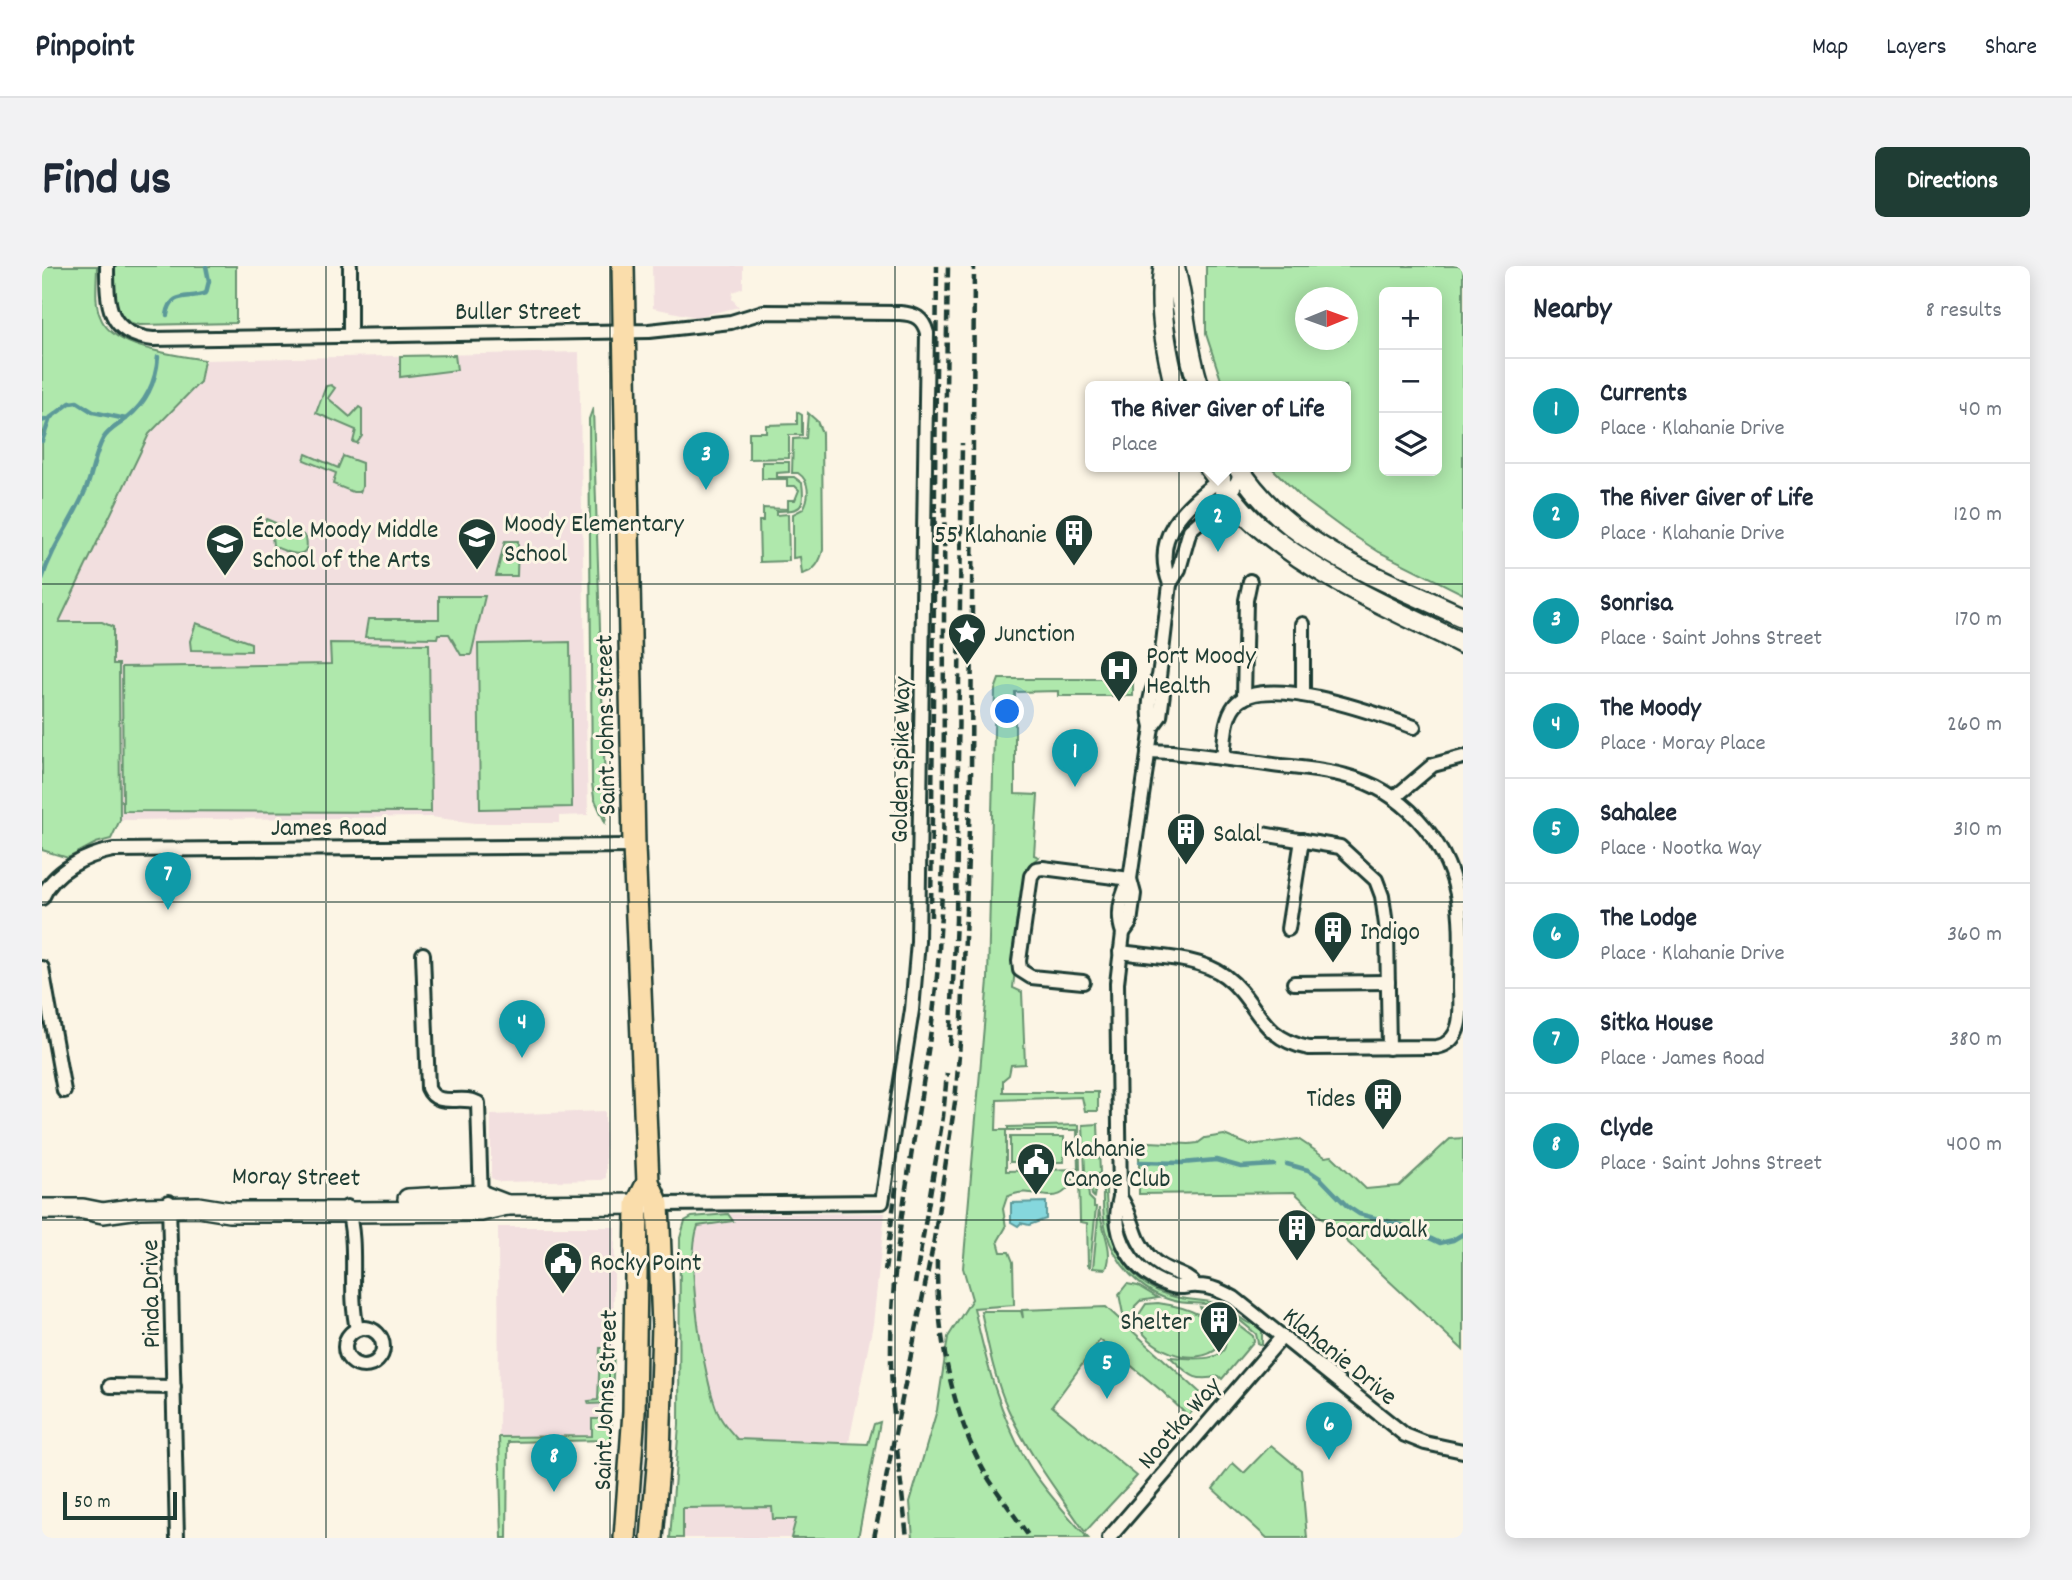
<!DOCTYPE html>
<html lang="en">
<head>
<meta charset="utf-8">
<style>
  body { margin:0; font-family:Dekko,sans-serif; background:#f2f2f3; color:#1f2937 }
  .controls { position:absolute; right:21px; top:21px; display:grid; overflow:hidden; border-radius:10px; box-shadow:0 4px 18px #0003 }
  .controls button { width:63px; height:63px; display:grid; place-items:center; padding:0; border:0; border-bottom:2px solid #e0e1e3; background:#fff; color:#1f2937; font:35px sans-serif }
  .compass { position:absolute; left:1253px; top:21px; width:63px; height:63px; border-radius:50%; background:#fff; box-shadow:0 4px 18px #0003; rotate:89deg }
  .scale { position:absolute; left:21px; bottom:18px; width:114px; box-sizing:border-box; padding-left:7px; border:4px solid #1f3d34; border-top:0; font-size:19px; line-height:24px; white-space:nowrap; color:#1f3d34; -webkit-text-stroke:5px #fcf5e5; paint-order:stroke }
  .you { position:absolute; left:966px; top:446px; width:24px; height:24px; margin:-18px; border:5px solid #fff; border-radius:50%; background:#1a73e8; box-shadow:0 0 0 10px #1a73e833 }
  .badge { display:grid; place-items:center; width:46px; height:46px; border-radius:50%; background:#1f3d34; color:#fff; font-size:23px; font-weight:700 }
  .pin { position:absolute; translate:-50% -58px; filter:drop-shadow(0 2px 4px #0008) }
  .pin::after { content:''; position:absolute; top:37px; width:24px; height:21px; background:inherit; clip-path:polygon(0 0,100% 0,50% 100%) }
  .popup { position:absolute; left:1043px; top:115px; width:266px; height:91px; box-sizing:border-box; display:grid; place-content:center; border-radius:10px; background:#fff; filter:drop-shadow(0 2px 5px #0005); font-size:23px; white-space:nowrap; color:#747a83 }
  .popup b { font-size:26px; color:#1f2937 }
  .popup::after { content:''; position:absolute; left:50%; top:100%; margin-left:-14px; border:14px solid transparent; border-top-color:#fff }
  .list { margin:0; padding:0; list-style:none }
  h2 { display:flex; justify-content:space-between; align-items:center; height:91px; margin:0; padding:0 28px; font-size:30px }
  h2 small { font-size:23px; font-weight:400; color:#747a83 }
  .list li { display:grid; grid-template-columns:46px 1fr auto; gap:21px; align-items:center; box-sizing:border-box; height:105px; padding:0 28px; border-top:2px solid #e0e1e3 }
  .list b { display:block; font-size:26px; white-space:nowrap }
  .list p { margin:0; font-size:23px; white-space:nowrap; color:#747a83 }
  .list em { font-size:23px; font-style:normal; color:#747a83 }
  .icon { flex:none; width:38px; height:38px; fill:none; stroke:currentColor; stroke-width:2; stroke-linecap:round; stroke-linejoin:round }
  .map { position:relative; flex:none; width:1421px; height:1272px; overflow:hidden; border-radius:10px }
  header { display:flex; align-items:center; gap:42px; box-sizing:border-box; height:98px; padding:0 35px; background:#fff; border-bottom:2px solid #e0e1e3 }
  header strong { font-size:33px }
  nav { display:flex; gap:38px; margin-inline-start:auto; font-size:24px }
  .intro { display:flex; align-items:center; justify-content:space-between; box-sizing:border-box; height:168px; padding:0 42px }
  h1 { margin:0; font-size:49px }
  .button { padding:18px 32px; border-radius:10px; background:#1f3d34; color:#fff; font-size:24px; font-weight:700 }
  main { display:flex; gap:42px; padding:0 42px }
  aside { flex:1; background:#fff; border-radius:10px; box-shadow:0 4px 18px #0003 }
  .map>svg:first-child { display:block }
</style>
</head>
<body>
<header>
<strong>Pinpoint</strong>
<nav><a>Map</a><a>Layers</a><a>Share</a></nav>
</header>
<div class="intro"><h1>Find us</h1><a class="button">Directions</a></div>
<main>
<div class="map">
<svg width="1421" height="1272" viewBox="0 0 1421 1272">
  <rect width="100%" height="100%" fill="#fcf5e5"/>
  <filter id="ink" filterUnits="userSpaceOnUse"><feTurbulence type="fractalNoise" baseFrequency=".0143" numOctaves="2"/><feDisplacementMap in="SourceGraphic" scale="14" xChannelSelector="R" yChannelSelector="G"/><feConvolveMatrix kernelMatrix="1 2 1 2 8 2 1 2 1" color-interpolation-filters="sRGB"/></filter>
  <g filter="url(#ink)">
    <g fill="#f2dfdf">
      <path d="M610,0H701V22L691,26L690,33L697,41L654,51L611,42Z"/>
      <path d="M537,86L546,549L517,550V557H433L389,551L78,554L77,399L71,398L70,361L17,357L107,168L158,116L162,94Z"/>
      <path d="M563,845L564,912L560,914L458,916L449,912V849Z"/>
      <path d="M843,947L831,1058L807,1176L695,1173L679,1154L675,1144L637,1137L638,972L643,955L650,951L680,948Z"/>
      <path d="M456,961H573L569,1174L457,1176Z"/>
      <path d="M731,1241L754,1253L749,1272H628L632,1242Z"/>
    </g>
    <g fill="#afe8ac" stroke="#679270" stroke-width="2" fill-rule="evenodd">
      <path d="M0,0H55C55,15 52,36 58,50C69,83 132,88 162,94L158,116L107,168L17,356H60L71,361V398H77L78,554L69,573L54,577L26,592L0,584Z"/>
      <path d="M71,0H194V57L98,59C68,55 71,23 71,0Z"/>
      <path d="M1164,0H1421V328L1337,286L1303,264L1261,233L1228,200H1304V120H1181L1164,68ZM1395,26V205H1342V26ZM1264,32H1306V74H1264Z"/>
      <path d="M413,89L415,104L358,111V90Z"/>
      <path d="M289,119L293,122L286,132L308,151L317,141L320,143V170L315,177L311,176L314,164L274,147L284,120Z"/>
      <path d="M551,142L564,551L563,556L552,532L550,517L547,153Z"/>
      <path d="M755,146L760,149V169H747V192L707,193V166H724V159L755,158Z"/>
      <path d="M766,147L775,155L780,167L781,284C778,296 773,305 760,308L758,291L751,292V248L761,243C768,231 768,215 756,207H750L751,173L764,172Z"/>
      <path d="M264,188L296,202L301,190L320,197V221L318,226H311L291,218L294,207L262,194Z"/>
      <path d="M720,196H747V206L735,207V211H752L760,217C764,245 757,244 734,245V249L746,248L747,295L718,296L717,255H721V242L746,243V234H753L757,224L753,220H745V213H720Z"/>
      <path d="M224,253L260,268L264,272C270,298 242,285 231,280L230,269L221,260Z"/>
      <path d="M463,275H476L475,310H454Z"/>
      <path d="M397,330H443L429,389H419L407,368H396L395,372L323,371L326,353H397Z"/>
      <path d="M154,357L209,377V385L149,384L148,375Z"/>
      <path d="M528,376L530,541L438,543L436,378Z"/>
      <path d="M288,377L387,378L389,546L81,545L80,401L289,398Z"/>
      <path d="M1083,410H1091V430H1016V425L973,426V528L996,529L992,589L997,591L987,599L983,606L971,722L980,726L983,798L969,799L967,809L961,814V826H1056V845H1043L1040,831L955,834L954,864H966V861L1037,859L1038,903H1036C1017,954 996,914 965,931L961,943L964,961L956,975L959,986H967L971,996L972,1039L932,1042C944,1095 957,1148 985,1196C997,1217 1029,1254 1046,1272H871L868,1236L895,1144L906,1071L930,1033L921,1002L946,714L953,424L957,413H1083ZM1035,864L1036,903L964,905V864Z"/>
      <path d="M1056,858L1058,907L1056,908L1052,931L1050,929L1048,914L1043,905L1041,859Z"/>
      <path d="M1182,869L1207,879L1256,873L1283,891L1290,890L1324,923L1357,920L1408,873L1421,872V1084L1252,926L1097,928V881L1107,876L1147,878L1156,877L1163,872Z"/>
      <rect x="968" y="871" width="54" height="25"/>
      <path d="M1037,909L1045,913L1047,931L1052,936V941H1054L1048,1001L1046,999L1045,957L1038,956Z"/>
      <path d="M1061,921L1064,922C1064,971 1080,1018 1133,1031C1148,1035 1165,1033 1180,1039C1190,1042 1198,1054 1207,1057C1210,1058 1213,1058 1216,1060L1220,1065V1079L1216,1077L1214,1068C1203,1059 1192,1048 1180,1042C1165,1035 1147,1039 1132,1035C1098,1026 1072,997 1064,964C1060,950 1061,935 1061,921Z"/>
      <path d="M1057,942C1059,962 1073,985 1064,1003L1051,1002Z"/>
      <path d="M686,948L691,955L656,960C643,995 661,1112 676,1147C680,1157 688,1165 695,1173L826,1178L832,1158L838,1156L816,1272H749L754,1253H731L730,1241L641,1242V1272H628L637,1159L638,972L643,955L650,951Z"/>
      <path d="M1085,1018L1096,1020L1116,1032L1098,1035L1093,1040L1091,1051L1085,1053L1081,1048L1077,1028Z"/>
      <path d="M1116,1037C1138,1040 1182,1050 1177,1081C1153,1104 1102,1083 1094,1053L1104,1038Z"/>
      <path d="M1064,1041L1163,1131L1146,1150L1121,1126L1058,1074L1010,1140L1095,1210L1043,1266C1016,1226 986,1188 966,1143C952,1112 946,1078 939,1045H979L981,1052L980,1044Z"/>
      <path d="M1158,1041L1181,1047L1211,1070L1212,1075L1180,1113L1177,1110C1151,1117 1147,1108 1128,1091C1148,1093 1202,1099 1177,1061C1171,1053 1161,1050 1158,1041Z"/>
      <path d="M558,1082H572L570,1137L547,1138L546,1135L556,1134Z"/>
      <path d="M550,1153H570L569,1174L466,1176L465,1272H460L457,1171L550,1170Z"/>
      <path d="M1229,1179L1259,1204L1265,1272H1225L1171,1223L1191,1197L1202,1207Z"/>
    </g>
    <path fill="#85d7dd" stroke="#5c9999" stroke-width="2" d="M1004,936V953L987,959L979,957L976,960L969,956V937Z"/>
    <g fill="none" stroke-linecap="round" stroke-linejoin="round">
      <g stroke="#5c9999" stroke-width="4.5">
        <path d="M125,49C129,24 146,34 164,27L167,15L164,0"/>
        <path d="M0,155L8,152L28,137L35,136L51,146L84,153"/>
        <path d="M0,175L8,152"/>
        <path d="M0,313C10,280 30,256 43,225C51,208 52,189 61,173C67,163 76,160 85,152C105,136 114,116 116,91"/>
        <path d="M1098,896L1140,897L1174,894L1199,901L1232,899"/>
        <path d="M1245,898L1266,904L1278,912L1305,940L1317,948L1360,959L1398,977L1411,974L1421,968"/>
      </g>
      <g stroke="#1f3d34" stroke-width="18">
        <g id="street">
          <path d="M65,0C65,38 65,68 111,73L607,65L689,56L721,46L858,47C873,48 881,52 885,67L876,676L870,744L840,936L616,938"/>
          <path d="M308,0V69"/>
          <path d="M1128,318C1109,269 1142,242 1177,214L1182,212"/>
          <path d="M1261,358V429"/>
          <path d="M1202,432L1204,334L1208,315"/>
          <path d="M1110,461L1118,450L1121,427L1117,411L1128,318L1137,303L1148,264L1188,229L1199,207"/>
          <path d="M1181,492C1183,475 1182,453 1193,439C1221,405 1338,449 1372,461"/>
          <path d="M1352,532L1391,499L1421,491"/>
          <path d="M1220,568L1298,581L1334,614L1340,630L1345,666L1347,782"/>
          <path d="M1088,613L1092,628L1088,657L1081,667L1075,717L1078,931C1067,969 1091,1009 1130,1020C1140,1023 1146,1019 1156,1020C1169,1020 1181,1026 1192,1032L1363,1169L1383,1177L1421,1185"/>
          <path d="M0,632C11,605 44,589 71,584L592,580"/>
          <path d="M1246,663L1260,574"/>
          <path d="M1081,667C1074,648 1079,630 1088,613L1110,461C1105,443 1107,427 1117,411"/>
          <path d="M1078,686C1111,691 1156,690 1183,710C1217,736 1216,772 1267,782L1395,781C1421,776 1419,745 1418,723C1418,692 1421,659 1415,628C1403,572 1360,524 1304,510C1280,503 1255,502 1231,499C1197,494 1164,490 1130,486L1106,485"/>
          <path d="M381,688L386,822C395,843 420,828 436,837L439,936"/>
          <path d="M0,702L22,825"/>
          <path d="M1041,716L989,711L978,704L977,695L989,610L994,603L1001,602L1088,613"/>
          <path d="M1252,717L1346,716"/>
          <path d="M1078,931C1092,950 1090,972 1107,990C1122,1007 1143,1006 1153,1019"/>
          <path d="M127,936L135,1272"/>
          <path d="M305,941C317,981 306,1023 315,1063"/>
          <circle cx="322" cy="1081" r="19"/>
          <path d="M68,1120L132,1121"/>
          <path d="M1067,1272L1240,1071"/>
        </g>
      </g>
      <g stroke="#1f3d34" stroke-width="24">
        <g id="secondary">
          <path d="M1122,0C1116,40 1123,81 1133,120"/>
          <path d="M1132,0C1143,40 1143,79 1157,120"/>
          <path d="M1166,200C1181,220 1195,241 1214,258C1274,311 1349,342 1421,378"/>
          <path d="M1195,200C1246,281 1339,312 1421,351"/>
          <path d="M366,933L439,929L465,939"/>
          <path d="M0,943H41L61,947L97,942L156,941L187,946H306L439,945L465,939L609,938"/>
        </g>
      </g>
      <g stroke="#1f3d34" stroke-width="26">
        <g id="primary">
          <path d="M581,0L592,580L606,916L616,938L621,1059L617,1189L610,1272"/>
          <path d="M583,1272L592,1146L595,938L606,916"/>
        </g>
      </g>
      <use href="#street" stroke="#fcf5e5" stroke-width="12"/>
      <use href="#secondary" stroke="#fcf5e5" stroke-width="19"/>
      <use href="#primary" stroke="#faddab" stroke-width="21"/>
      <g stroke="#1f3d34" stroke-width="4.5" stroke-dasharray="10 5" stroke-linecap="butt">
        <path d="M889,651L895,0"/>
        <path d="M908,779L914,654L920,177"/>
        <path d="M895,994C894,1064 910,1154 948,1215C961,1234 975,1253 988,1272"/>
        <path d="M843,1005L855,915"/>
        <path d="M873,1018L901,851L905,807"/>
        <path d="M852,1148C836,991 888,838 897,683C904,575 901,467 902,359C902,239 904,120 906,0"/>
        <path d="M855,1183L865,1272"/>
        <path d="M832,1272L891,980L913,836L920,753L929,509L932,0"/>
      </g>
    </g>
  </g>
  <path fill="none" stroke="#1f3d34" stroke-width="2" stroke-opacity="0.55" d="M284,0V1272M568,0V1272M853,0V1272M1137,0V1272M0,318H1421M0,636H1421M0,954H1421"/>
  <defs>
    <g id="building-pin" transform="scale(2.0125)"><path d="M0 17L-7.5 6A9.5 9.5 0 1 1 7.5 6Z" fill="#1f3d34" stroke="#fcf5e5"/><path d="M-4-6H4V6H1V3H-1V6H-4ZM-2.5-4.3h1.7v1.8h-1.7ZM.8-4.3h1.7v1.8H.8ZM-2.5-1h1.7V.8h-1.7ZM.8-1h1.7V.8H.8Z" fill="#fff"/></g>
    <g id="school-pin" transform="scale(2.0125)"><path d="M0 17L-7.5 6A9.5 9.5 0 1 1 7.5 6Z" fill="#1f3d34" stroke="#fcf5e5"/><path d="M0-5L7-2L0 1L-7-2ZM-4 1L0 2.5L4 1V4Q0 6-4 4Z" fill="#fff"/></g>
    <g id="sight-pin" transform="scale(2.0125)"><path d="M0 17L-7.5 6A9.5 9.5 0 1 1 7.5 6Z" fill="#1f3d34" stroke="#fcf5e5"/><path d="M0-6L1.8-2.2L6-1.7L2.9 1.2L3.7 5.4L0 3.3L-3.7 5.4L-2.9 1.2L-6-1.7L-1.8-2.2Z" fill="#fff"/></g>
    <g id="hospital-pin" transform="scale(2.0125)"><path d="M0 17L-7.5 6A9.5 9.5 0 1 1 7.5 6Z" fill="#1f3d34" stroke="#fcf5e5"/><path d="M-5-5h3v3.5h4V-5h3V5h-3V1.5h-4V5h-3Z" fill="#fff"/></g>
    <g id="civic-pin" transform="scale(2.0125)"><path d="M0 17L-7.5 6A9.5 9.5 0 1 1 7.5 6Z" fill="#1f3d34" stroke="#fcf5e5"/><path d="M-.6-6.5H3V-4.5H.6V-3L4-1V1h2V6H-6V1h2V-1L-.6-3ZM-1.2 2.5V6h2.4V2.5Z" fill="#fff"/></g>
  </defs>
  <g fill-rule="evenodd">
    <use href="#building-pin" x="1032" y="267"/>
    <use href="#school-pin" x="435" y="271"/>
    <use href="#school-pin" x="183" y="277"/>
    <use href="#sight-pin" x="925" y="366"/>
    <use href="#hospital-pin" x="1077" y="403"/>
    <use href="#building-pin" x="1144" y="566"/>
    <use href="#building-pin" x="1291" y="664"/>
    <use href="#building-pin" x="1341" y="831"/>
    <use href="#civic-pin" x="994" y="896"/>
    <use href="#building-pin" x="1255" y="962"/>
    <use href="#civic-pin" x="521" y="995"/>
    <use href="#building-pin" x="1177" y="1054"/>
  </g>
  <g text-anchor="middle" stroke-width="6" stroke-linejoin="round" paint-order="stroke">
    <g font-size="26" fill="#1f3d34" stroke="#fcf5e5">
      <text x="476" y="53">Buller Street</text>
      <text transform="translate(562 459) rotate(-91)" y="9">Saint Johns Street</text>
      <text transform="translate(857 494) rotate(-89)" y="9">Golden Spike Way</text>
      <text x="287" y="569">James Road</text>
      <text transform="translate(254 909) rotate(1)" y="9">Moray Street</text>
      <text transform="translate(107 1028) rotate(-91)" y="9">Pinda Drive</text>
      <text transform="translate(1299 1089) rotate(39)" y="9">Klahanie Drive</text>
      <text transform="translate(562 1134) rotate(-88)" y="9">Saint Johns Street</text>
      <text transform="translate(1136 1156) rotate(-49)" y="9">Nootka Way</text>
    </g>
    <g font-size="26" fill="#1f3d34" stroke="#fcf5e5" text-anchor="start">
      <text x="462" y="265">Moody Elementary<tspan x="462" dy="30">School</tspan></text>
      <text x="210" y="271">École Moody Middle<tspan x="210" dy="30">School of the Arts</tspan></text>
      <text x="1005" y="276" text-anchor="end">55 Klahanie</text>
      <text x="952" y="375">Junction</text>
      <text x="1104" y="397">Port Moody<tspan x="1104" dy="30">Health</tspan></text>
      <text x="1171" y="575">Salal</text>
      <text x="1318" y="673">Indigo</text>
      <text x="1314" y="840" text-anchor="end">Tides</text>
      <text x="1021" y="890">Klahanie<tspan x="1021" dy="30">Canoe Club</tspan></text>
      <text x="1282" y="971">Boardwalk</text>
      <text x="548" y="1004">Rocky Point</text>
      <text x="1150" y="1063" text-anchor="end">Shelter</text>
    </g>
  </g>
</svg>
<div class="controls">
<button>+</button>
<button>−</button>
<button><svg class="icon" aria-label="layers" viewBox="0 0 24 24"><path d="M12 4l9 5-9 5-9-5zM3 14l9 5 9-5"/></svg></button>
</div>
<svg class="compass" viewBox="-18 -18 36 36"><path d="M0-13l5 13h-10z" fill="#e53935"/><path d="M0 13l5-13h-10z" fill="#747a83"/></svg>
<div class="scale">50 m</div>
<div class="you"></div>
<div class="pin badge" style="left:1033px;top:521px;background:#0f9aa8">1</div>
<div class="pin badge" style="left:1176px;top:286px;background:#0f9aa8">2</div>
<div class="popup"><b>The River Giver of Life</b>Place</div>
<div class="pin badge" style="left:664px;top:224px;background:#0f9aa8">3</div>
<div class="pin badge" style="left:480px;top:792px;background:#0f9aa8">4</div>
<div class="pin badge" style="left:1065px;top:1133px;background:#0f9aa8">5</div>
<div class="pin badge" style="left:1287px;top:1194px;background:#0f9aa8">6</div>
<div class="pin badge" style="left:126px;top:644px;background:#0f9aa8">7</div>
<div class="pin badge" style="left:512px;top:1226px;background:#0f9aa8">8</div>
</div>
<aside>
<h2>Nearby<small>8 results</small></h2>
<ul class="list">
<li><span class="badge" style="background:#0f9aa8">1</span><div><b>Currents</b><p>Place · Klahanie Drive</p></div><em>40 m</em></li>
<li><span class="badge" style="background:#0f9aa8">2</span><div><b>The River Giver of Life</b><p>Place · Klahanie Drive</p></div><em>120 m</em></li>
<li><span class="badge" style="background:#0f9aa8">3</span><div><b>Sonrisa</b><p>Place · Saint Johns Street</p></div><em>170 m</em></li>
<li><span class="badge" style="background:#0f9aa8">4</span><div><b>The Moody</b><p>Place · Moray Place</p></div><em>260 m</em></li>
<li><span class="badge" style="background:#0f9aa8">5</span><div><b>Sahalee</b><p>Place · Nootka Way</p></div><em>310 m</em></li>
<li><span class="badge" style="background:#0f9aa8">6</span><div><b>The Lodge</b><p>Place · Klahanie Drive</p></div><em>360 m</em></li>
<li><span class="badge" style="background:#0f9aa8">7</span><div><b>Sitka House</b><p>Place · James Road</p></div><em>380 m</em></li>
<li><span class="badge" style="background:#0f9aa8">8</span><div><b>Clyde</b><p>Place · Saint Johns Street</p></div><em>400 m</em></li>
</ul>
</aside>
</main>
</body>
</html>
